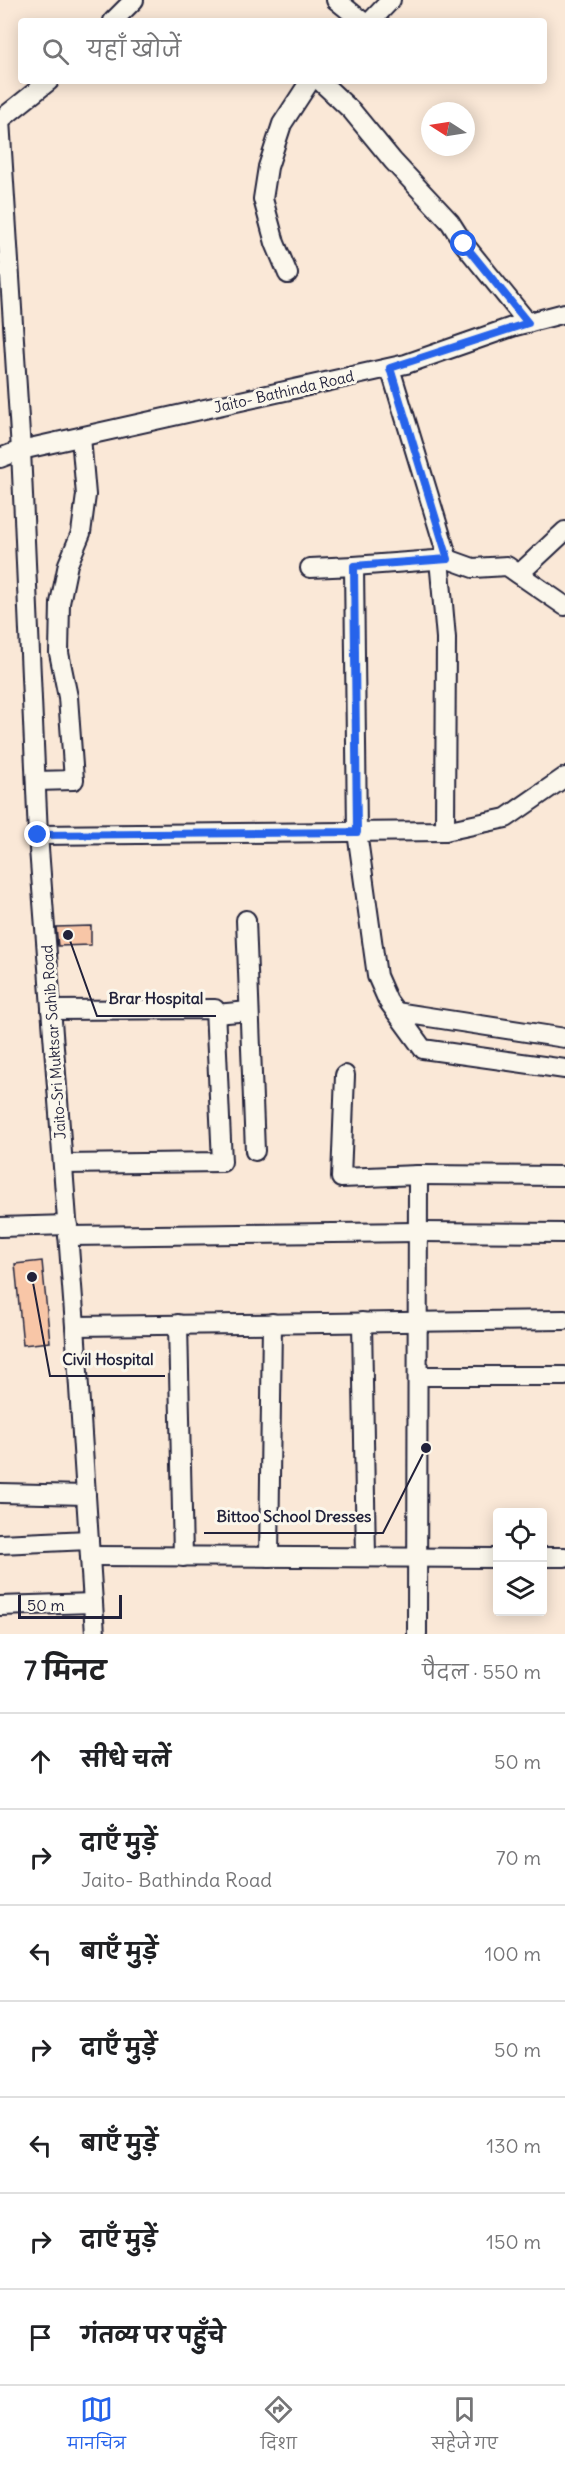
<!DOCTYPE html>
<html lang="hi">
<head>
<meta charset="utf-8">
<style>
  body { margin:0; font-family:Delius,"Playpen Sans Deva",sans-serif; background:#f2f2f2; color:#202124 }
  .controls { position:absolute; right:18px; bottom:18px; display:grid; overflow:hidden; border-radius:6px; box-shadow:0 3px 15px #0003 }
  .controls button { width:54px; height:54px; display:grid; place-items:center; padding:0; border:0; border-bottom:2px solid #e0e0e0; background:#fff; color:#202124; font:30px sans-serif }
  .compass { position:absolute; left:421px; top:102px; width:54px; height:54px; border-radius:50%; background:#fff; box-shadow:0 3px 15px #0003; rotate:282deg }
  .scale { position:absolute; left:18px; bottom:15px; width:104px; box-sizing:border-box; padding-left:6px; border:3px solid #22223b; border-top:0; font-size:16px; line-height:21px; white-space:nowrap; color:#22223b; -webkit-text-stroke:4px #fbf7ec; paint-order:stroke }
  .stop { position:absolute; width:18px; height:18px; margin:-14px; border:4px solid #2563eb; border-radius:50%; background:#fff }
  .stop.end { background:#2563eb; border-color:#fff; box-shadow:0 2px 6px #0008 }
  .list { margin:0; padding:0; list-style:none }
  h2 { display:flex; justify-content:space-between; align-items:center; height:78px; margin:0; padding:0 24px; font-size:26px }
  h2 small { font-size:20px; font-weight:400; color:#757577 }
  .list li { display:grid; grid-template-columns:39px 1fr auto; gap:18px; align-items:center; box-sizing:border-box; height:96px; padding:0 24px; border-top:2px solid #e0e0e0 }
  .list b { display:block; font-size:22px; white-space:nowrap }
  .list p { margin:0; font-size:20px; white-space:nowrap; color:#757577 }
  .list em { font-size:20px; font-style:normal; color:#757577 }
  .icon { flex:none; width:33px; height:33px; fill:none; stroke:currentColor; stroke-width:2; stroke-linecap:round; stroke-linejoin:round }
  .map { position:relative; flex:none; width:565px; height:1634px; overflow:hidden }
  .search { position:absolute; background:#fff; box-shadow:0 3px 15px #0003; left:18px; right:18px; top:18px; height:66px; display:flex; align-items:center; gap:15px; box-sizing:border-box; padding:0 21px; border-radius:6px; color:#757577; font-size:22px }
  .sheet { height:750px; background:#fff }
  nav { display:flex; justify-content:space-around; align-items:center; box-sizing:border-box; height:84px; border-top:2px solid #e0e0e0; background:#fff; font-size:16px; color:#757577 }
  nav a { display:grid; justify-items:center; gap:3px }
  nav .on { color:#2563eb }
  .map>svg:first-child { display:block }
</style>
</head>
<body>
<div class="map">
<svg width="565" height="1634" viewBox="0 0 565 1634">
  <rect width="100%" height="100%" fill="#fae8d7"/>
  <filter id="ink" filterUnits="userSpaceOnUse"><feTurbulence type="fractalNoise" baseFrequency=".0167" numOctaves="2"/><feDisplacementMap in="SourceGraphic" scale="12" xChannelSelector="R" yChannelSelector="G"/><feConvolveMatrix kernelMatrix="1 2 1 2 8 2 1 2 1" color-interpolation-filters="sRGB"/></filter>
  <g filter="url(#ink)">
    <g fill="#f8c6a7" stroke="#22223b" stroke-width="1.5">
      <path d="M91,926V945L58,946L56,927Z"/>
      <path d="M42,1261L50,1342L23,1345L15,1264Z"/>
    </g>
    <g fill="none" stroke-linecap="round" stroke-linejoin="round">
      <g stroke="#22223b" stroke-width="22">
        <g id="minor">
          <path d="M336,0L362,21"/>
          <path d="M113,21L134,0"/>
          <path d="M371,21L391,0"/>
          <path d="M320,81L352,111L393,161L450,222L464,244L528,323"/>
          <path d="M0,120L21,450L38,835L75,1326L95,1634"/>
          <path d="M0,120L49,81"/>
          <path d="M288,274L275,243L263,199L268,167L282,124L310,81"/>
          <path d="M0,458L21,450L406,364L515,326L565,313"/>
          <path d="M448,559L473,568L507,566L565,606"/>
          <path d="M354,566L448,559L390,368"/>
          <path d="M310,568L354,566L357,832L377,976L388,1001L423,1049L565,1069"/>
          <path d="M519,574L565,531"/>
          <path d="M36,781L74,780L68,697L59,653L60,603L68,564L81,533L86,495L81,437"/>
          <path d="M445,831L506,818L565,777"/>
          <path d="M38,835L445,831L446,638L439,559"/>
          <path d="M246,920L255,1151"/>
          <path d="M51,1010L215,1009L222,1162L63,1164"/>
          <path d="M396,1012L565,1038"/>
          <path d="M216,1014L249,1011"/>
          <path d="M345,1075L341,1178L418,1175L417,1634"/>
          <path d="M418,1175L565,1176"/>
          <path d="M0,1227L68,1225"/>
          <path d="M68,1236L419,1232L565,1233"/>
          <path d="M362,1322L366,1557"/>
          <path d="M178,1324L183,1557"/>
          <path d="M75,1326L565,1320"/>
          <path d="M419,1376H565"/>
          <path d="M0,1493L86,1495"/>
          <path d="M0,1544L89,1540"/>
          <path d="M90,1556L498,1558"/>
          <path d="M269,1557L272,1323"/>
          <path d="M542,1557H565"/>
          <path d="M0,1606L93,1603"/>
        </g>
      </g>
      <use href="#minor" stroke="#fbf7ec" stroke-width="18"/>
    </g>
  </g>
  <g fill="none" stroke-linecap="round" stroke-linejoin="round" filter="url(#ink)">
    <path stroke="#2563eb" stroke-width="8" d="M38,835L357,832L354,566L448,559L390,368L528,323L464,244"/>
  </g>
  <g text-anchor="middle" stroke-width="6" stroke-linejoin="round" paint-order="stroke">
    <g font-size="15" fill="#22223b" stroke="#fbf7ec">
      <text transform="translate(284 392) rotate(-13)" y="5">Jaito- Bathinda Road</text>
      <text transform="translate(54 1042) rotate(-94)" y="5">Jaito-Sri Muktsar Sahib Road</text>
    </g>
  </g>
  <path fill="none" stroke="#22223b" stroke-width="2" d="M68 935L97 1016H216M32 1277L50 1376H165M426 1448L383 1533H204"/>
  <g fill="#22223b" stroke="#fbf7ec" stroke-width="2">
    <circle cx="68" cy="935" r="6"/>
    <circle cx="32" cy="1277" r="6"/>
    <circle cx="426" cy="1448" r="6"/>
  </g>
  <g font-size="16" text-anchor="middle" font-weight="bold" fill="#22223b" stroke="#fbf7ec" stroke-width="6" stroke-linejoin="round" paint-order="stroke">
    <text x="156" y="1004">Brar Hospital</text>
    <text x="108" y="1365">Civil Hospital</text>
    <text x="294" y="1522">Bittoo School Dresses</text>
  </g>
</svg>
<div class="controls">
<button><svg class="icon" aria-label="locate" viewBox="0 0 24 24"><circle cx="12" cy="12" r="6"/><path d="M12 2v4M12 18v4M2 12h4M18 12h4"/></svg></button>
<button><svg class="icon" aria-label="layers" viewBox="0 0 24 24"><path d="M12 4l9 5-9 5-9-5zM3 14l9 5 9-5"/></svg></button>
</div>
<svg class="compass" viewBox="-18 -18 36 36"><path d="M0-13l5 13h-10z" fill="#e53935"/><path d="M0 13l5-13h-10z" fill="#757577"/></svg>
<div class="scale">50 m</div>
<div class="stop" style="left:464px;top:244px"></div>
<div class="stop end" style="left:38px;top:835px"></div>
<div class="search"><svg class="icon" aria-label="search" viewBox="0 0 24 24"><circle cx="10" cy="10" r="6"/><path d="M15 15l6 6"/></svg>यहाँ खोजें</div>
</div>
<section class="sheet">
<h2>7 मिनट<small>पैदल · 550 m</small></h2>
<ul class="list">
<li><svg class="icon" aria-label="ahead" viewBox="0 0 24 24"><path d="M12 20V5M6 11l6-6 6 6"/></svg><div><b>सीधे चलें</b></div><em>50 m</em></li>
<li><svg class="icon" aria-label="right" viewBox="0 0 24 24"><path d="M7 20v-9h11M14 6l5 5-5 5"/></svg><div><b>दाएँ मुड़ें</b><p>Jaito- Bathinda Road</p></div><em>70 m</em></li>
<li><svg class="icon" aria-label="left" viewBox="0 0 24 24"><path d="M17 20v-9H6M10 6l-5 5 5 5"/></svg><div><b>बाएँ मुड़ें</b></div><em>100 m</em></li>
<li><svg class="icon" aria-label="right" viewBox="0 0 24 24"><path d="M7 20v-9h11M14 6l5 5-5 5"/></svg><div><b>दाएँ मुड़ें</b></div><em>50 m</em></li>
<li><svg class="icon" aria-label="left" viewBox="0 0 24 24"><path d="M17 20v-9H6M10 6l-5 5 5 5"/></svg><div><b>बाएँ मुड़ें</b></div><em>130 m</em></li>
<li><svg class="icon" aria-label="right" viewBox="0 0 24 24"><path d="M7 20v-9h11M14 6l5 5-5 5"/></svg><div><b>दाएँ मुड़ें</b></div><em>150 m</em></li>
<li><svg class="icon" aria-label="arrive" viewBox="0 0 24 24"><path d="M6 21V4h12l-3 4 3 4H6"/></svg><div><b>गंतव्य पर पहुँचे</b></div></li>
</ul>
</section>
<nav>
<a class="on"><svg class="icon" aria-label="map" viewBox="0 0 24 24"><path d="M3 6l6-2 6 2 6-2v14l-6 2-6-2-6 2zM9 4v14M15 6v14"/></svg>मानचित्र</a>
<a><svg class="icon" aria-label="directions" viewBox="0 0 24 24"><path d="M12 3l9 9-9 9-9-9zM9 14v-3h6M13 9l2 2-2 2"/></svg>दिशा</a>
<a><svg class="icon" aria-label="saved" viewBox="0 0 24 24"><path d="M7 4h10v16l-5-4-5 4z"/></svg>सहेजे गए</a>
</nav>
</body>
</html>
